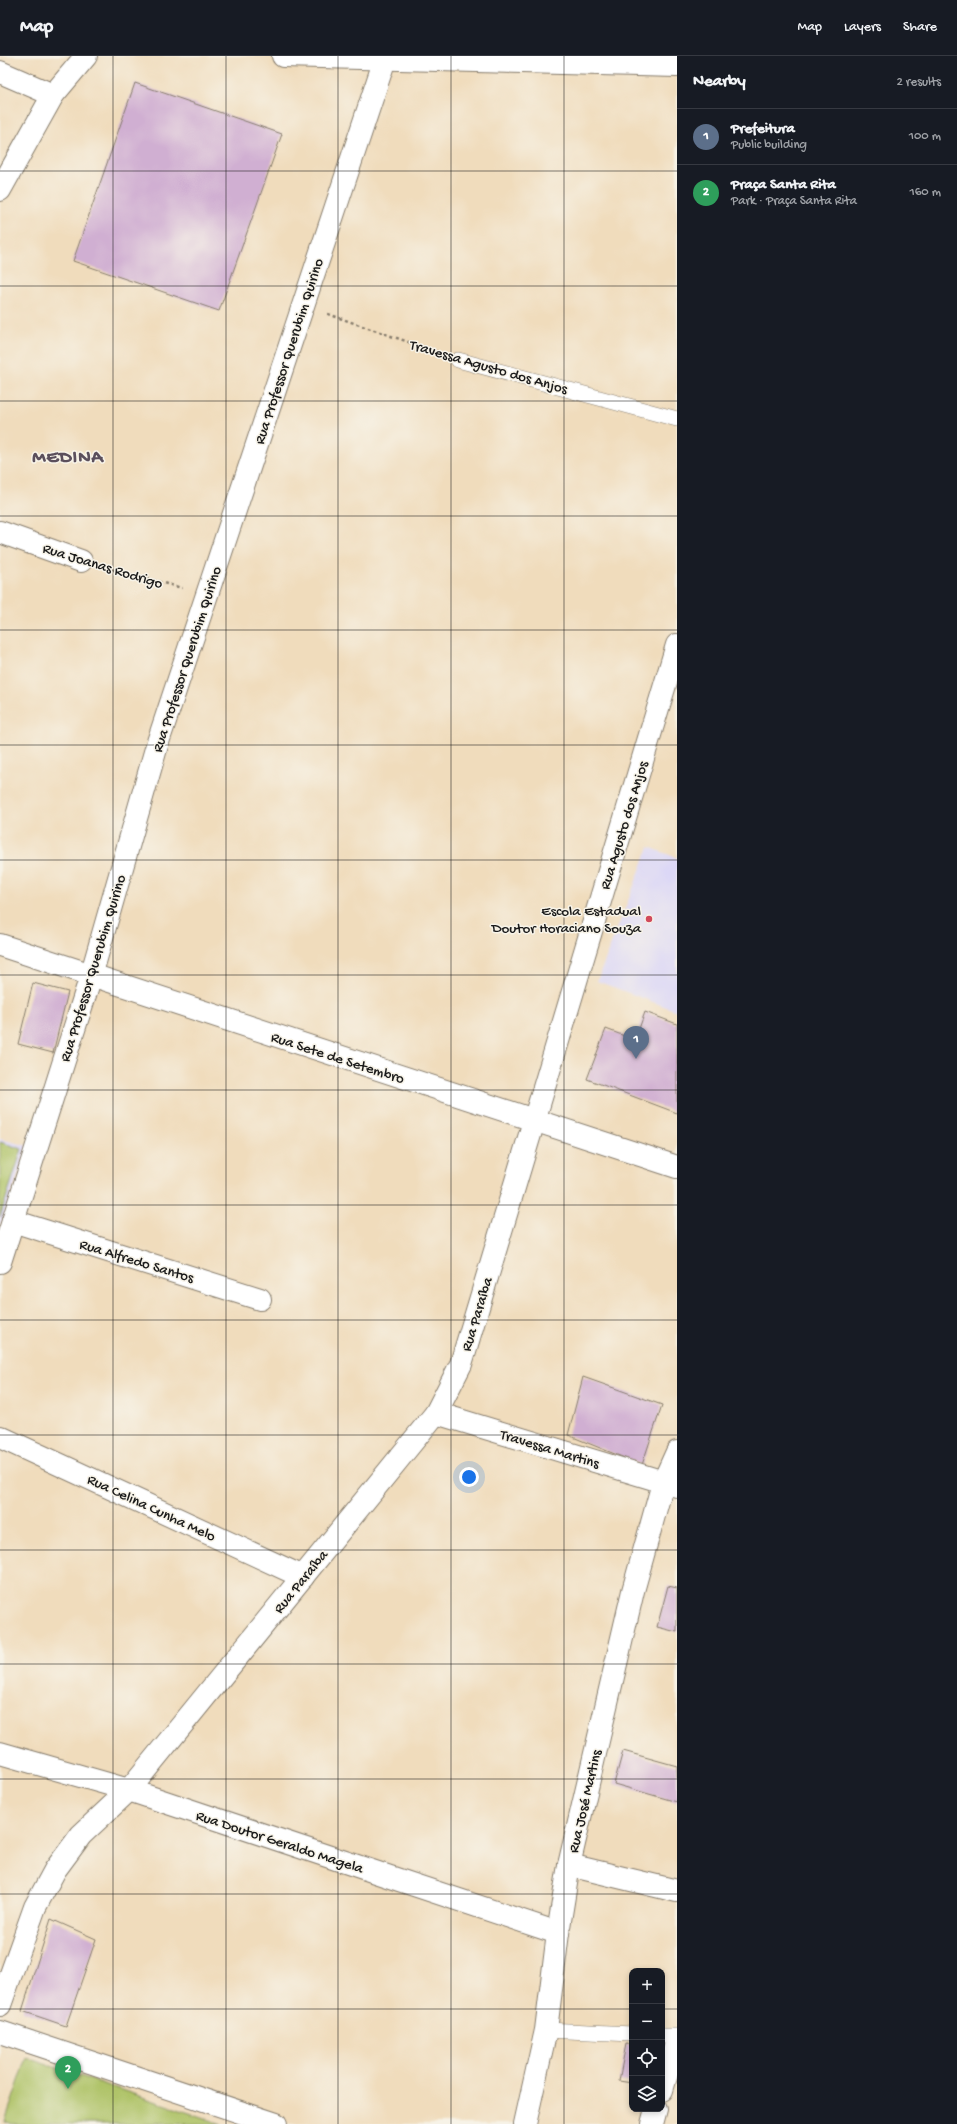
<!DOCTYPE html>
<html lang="en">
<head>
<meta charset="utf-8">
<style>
  body { margin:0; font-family:"Gochi Hand",sans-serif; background:#242831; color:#f1f3f6 }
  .controls { position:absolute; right:12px; bottom:12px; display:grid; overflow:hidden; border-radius:8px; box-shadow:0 2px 6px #0003 }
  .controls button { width:36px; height:36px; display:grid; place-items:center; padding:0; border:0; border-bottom:1px solid #363941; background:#171b24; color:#f1f3f6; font:20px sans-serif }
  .you { position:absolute; left:469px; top:1421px; width:14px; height:14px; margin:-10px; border:3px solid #fff; border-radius:50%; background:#1a73e8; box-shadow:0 0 0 6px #1a73e833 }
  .badge { display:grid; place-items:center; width:26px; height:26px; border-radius:50%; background:#b45309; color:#fff; font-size:13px; font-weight:700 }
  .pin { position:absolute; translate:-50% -33px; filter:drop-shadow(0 1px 2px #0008) }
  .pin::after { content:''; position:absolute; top:21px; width:14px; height:12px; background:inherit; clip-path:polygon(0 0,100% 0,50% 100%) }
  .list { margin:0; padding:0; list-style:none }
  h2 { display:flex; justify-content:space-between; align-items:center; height:52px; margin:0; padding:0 16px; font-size:17px }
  h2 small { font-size:13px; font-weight:400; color:#9ea1a6 }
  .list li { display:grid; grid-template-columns:26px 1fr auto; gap:12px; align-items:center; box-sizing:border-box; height:56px; padding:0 16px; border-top:1px solid #363941 }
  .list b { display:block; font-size:15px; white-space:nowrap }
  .list p { margin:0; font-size:13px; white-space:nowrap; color:#9ea1a6 }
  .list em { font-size:13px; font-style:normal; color:#9ea1a6 }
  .icon { flex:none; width:22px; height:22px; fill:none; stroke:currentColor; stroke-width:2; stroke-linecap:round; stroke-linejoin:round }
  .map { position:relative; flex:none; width:677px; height:2068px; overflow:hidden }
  header { display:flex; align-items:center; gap:24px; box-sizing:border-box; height:56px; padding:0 20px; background:#171b24; border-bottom:1px solid #363941 }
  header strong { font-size:19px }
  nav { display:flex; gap:22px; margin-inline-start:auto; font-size:14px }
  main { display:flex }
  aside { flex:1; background:#171b24 }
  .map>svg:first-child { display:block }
</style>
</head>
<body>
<header>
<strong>Map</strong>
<nav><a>Map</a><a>Layers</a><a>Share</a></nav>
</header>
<main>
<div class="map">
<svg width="677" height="2068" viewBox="0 0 677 2068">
  <rect width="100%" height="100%" fill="#f7f3e8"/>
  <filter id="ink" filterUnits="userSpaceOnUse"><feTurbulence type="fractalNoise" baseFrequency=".025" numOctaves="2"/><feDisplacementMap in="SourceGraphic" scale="8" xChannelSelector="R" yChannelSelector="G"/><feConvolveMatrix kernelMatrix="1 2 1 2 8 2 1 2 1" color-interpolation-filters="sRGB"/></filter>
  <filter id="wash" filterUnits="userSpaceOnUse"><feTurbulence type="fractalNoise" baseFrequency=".012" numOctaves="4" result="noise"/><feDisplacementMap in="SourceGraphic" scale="16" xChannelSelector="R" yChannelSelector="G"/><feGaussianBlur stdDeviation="0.9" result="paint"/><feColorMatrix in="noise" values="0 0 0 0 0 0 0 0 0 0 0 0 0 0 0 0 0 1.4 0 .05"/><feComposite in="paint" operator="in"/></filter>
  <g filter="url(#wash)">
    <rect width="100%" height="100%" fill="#f0dcbc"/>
    <g fill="#dad6f7">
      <path d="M649,791L677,802V955L597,925Z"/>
      <path d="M0,1083L28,1090L0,1171Z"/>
    </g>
    <g fill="#afc368" stroke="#667042">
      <path d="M0,1086L22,1093L0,1161Z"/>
      <path d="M27,2002L222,2068H12L5,2065Z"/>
    </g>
    <g id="blocks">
      <g fill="#d0afd2">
        <path d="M135,27L282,78L219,255L73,205Z"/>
        <path d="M33,927L68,936L53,997L18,988Z"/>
        <path d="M645,956L677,968V1057L587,1023L606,973L635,984Z"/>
        <path d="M583,1321L662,1349L642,1409L568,1379Z"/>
        <path d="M668,1530L677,1532V1576L657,1571Z"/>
        <path d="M623,1695L677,1710V1746L614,1728Z"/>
        <path d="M51,1863L96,1883L66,1970L22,1955Z"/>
        <path d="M626,1988L632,1989V2027L619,2025Z"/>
      </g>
    </g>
  </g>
  <g filter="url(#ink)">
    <use href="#blocks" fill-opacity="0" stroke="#867c6c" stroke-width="1"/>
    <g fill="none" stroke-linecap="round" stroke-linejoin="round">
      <g stroke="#867c6c" stroke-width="16">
        <g id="lane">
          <path d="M458,304L677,363"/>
          <path d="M546,1974L632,1978"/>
          <path d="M662,1980H677"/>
        </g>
      </g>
      <g stroke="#867c6c" stroke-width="24">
        <g id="street">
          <path d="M283,0L677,10"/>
          <path d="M0,16L53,39"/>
          <path d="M0,134L53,39L86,0"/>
          <path d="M0,476L81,505"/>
          <path d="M0,889L677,1111"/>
          <path d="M13,1165L260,1243"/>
          <path d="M0,1206L91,920L157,689L385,3"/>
          <path d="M436,1357L677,1430"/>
          <path d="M0,1381L303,1521"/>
          <path d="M0,1697L129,1734L558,1877"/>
          <path d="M569,1809L677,1835"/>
          <path d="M0,1949L35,1851L55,1814L81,1779L129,1734L436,1357L461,1308L677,589"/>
          <path d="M662,2034L677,1984"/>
          <path d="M525,2068L546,1974L558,1877L569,1809L633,1535L663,1427L677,1396"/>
          <path d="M652,2068L656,2053"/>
        </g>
      </g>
      <g stroke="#867c6c" stroke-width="24">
        <path id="secondary" d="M0,1976L276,2068"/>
      </g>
      <g stroke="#867c6c" stroke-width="2.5" stroke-dasharray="3 3" stroke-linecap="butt">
        <path d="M328,258L437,296"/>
        <path d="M106,512L182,532"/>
      </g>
      <use href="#lane" stroke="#fff" stroke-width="15"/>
      <use href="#street" stroke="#fff" stroke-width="22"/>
      <use href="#secondary" stroke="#fff" stroke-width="22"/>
    </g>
  </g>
  <path fill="none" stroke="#1c1c1c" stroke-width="1" stroke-opacity="0.55" d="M113,0V2068M226,0V2068M338,0V2068M451,0V2068M564,0V2068M0,115H677M0,230H677M0,345H677M0,460H677M0,574H677M0,689H677M0,804H677M0,919H677M0,1034H677M0,1149H677M0,1264H677M0,1379H677M0,1494H677M0,1608H677M0,1723H677M0,1838H677M0,1953H632M662,1953H677"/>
  <circle fill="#d1495b" stroke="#f7f3e8" stroke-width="1.5" cx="649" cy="863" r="4"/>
  <g text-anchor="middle" stroke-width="3" stroke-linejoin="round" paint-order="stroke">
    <g font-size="15" fill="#1c1c1c" stroke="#f7f3e8">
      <text transform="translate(288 295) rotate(-72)" y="5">Rua Professor Querubim Quirino</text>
      <text transform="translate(489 310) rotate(16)" y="5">Travessa Agusto dos Anjos</text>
      <text transform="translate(103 509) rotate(17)" y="5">Rua Joanas Rodrigo</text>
      <text transform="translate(186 603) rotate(-72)" y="5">Rua Professor Querubim Quirino</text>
      <text transform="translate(623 769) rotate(-73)" y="5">Rua Agusto dos Anjos</text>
      <text transform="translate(92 912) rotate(-73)" y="5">Rua Professor Querubim Quirino</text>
      <text transform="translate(338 1001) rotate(18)" y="5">Rua Sete de Setembro</text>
      <text transform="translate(137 1204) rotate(17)" y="5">Rua Alfredo Santos</text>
      <text transform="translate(476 1258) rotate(-73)" y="5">Rua Paraíba</text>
      <text transform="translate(550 1392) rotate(17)" y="5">Travessa Martins</text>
      <text transform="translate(152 1451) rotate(25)" y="5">Rua Celina Cunha Melo</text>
      <text transform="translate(300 1525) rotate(-51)" y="5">Rua Paraíba</text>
      <text transform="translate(584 1745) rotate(-77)" y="5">Rua José Martins</text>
      <text transform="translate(280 1785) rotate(18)" y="5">Rua Doutor Geraldo Magela</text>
    </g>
    <g font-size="15" fill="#1c1c1c" stroke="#f7f3e8" text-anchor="end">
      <text x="641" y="859">Escola Estadual<tspan x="641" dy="17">Doutor Horaciano Souza</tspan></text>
    </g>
    <g font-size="19" font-weight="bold" letter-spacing="1" fill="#5b4f5c" stroke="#f7f3e8">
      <text x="68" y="406">MEDINA</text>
    </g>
  </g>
</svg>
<div class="controls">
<button>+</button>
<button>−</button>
<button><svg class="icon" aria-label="locate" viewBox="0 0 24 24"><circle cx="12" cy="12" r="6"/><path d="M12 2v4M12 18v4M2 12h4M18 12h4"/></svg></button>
<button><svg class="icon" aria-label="layers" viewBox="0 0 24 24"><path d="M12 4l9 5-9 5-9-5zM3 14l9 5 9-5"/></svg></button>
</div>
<div class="you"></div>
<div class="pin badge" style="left:636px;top:1003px;background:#5c6f8a">1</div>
<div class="pin badge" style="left:68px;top:2033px;background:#2e9e5b">2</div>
</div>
<aside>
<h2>Nearby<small>2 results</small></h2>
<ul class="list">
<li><span class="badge" style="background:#5c6f8a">1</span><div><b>Prefeitura</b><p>Public building</p></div><em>100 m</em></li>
<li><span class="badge" style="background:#2e9e5b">2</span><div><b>Praça Santa Rita</b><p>Park · Praça Santa Rita</p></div><em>160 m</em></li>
</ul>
</aside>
</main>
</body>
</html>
